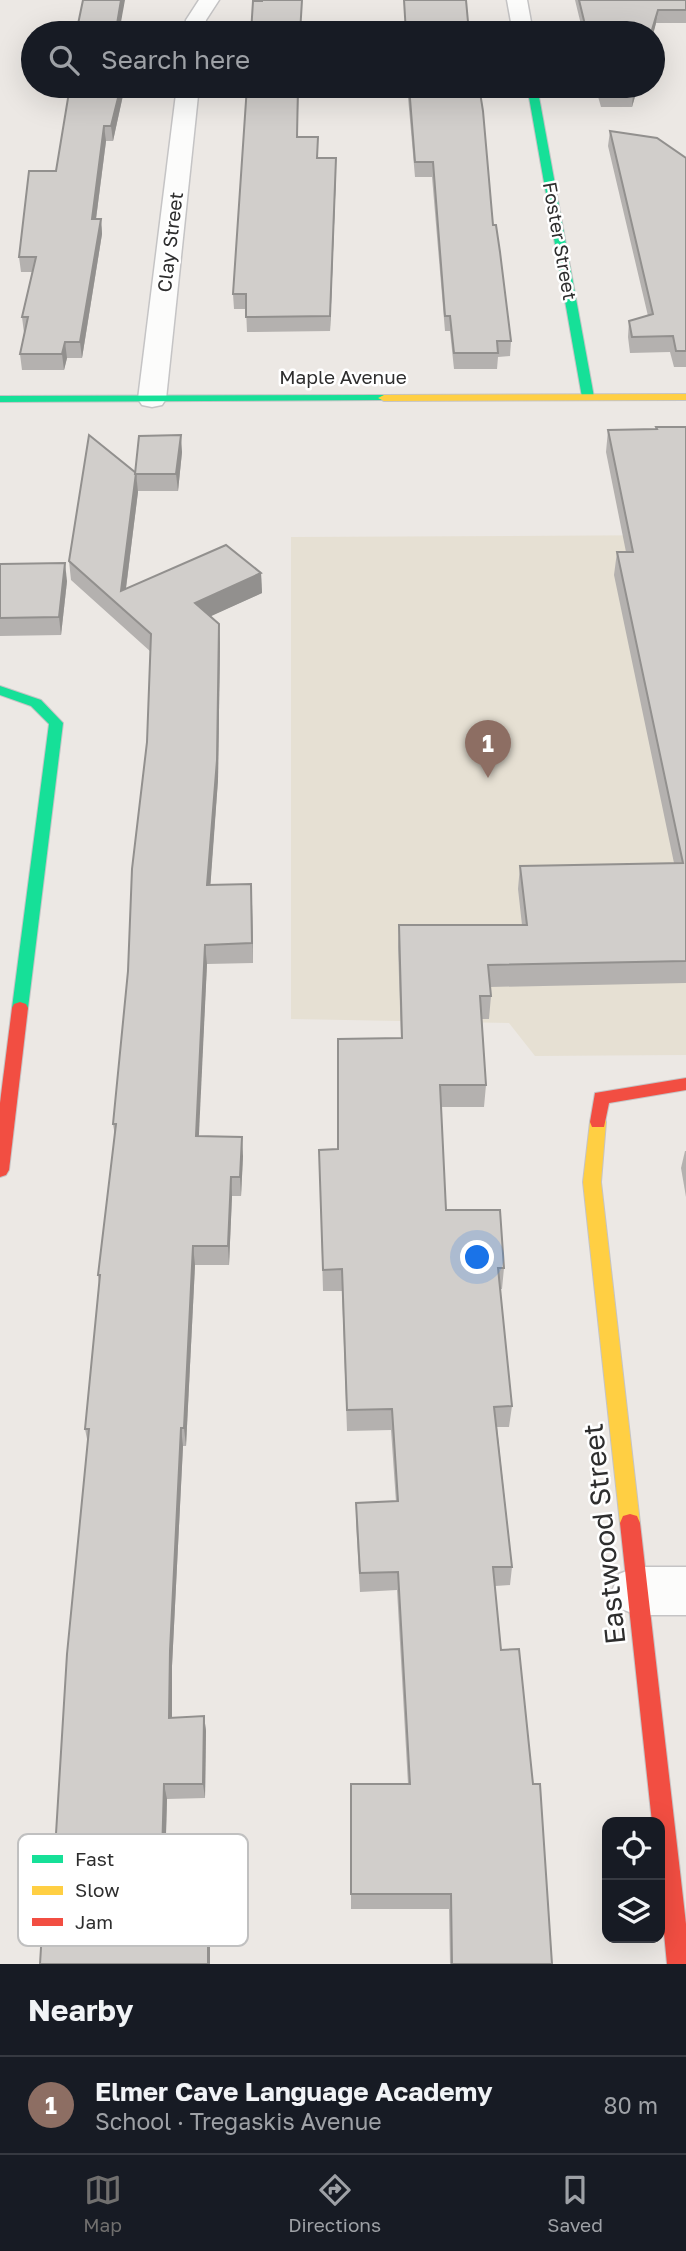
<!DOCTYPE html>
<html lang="en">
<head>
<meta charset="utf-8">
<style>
  body { margin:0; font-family:"Golos Text",sans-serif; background:#242831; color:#f1f3f6 }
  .controls { position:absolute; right:21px; bottom:21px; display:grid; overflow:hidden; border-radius:14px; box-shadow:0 7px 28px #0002 }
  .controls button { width:63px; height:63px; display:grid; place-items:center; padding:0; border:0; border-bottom:2px solid #363941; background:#171b24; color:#f1f3f6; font:35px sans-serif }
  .you { position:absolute; left:478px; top:1258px; width:24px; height:24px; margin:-18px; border:5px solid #fff; border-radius:50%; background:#1a73e8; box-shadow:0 0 0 10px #1a73e833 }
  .badge { display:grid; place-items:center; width:46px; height:46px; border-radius:50%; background:#706f6e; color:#fff; font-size:23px; font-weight:700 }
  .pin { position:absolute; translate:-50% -58px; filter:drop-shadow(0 2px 4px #0008) }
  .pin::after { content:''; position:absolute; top:37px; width:24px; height:21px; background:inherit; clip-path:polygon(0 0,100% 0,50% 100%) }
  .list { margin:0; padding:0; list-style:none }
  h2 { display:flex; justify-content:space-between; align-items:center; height:91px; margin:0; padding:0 28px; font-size:30px }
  h2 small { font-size:23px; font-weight:400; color:#9ea1a6 }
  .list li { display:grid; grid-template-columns:46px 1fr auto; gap:21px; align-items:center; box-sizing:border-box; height:98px; padding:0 28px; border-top:2px solid #363941 }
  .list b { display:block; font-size:26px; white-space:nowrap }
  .list p { margin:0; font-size:23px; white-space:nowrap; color:#9ea1a6 }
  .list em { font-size:23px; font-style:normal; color:#9ea1a6 }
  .icon { flex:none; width:38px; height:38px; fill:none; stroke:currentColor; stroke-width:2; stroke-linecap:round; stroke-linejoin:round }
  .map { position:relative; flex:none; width:686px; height:1964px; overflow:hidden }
  .search { position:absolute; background:#171b24; box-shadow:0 7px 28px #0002; left:21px; right:21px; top:21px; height:77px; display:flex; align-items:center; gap:18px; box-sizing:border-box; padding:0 24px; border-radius:38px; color:#9ea1a6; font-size:26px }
  .sheet { height:189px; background:#171b24 }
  nav { display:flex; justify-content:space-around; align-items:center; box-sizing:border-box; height:98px; border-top:2px solid #363941; background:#171b24; font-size:19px; color:#9ea1a6 }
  nav a { display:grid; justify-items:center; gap:4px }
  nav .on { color:#706f6e }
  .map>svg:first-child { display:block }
</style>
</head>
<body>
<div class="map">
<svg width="686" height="1964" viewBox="0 0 686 1964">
  <rect width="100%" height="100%" fill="#ece8e4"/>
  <path fill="#e6e0d3" d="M686,535V1055L535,1056L509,1023L291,1019V537Z"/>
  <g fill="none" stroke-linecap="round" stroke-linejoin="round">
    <g stroke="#c5c4c5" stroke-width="3">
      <g id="street">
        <path d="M199,0H219L206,20L204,33H184L186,20Z"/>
        <path d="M507,0H527L533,33H513Z"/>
        <path d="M177,86H199L166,399L162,405L152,407L142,405L138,399Z"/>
        <path d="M637,1567H686V1615H637L619,1608L612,1591L619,1574Z"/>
      </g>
    </g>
    <g stroke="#c5c4c5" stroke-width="2">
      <g id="fast">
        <path d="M527,86H537L594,397L588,400L582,397Z"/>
        <path d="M384,395L390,398L388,400L0,402V396Z"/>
        <path d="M0,686L41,700L63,723L28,1008L26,1012H14L12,1008L49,724L31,706L0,695Z"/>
      </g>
    </g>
    <g stroke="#c5c4c5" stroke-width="2">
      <g id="slow">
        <path d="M686,394V400L384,401L378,398L384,395Z"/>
        <path d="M598,1115L604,1117L606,1122L601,1182L640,1523L637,1530L630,1532L623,1530L620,1523L583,1182L590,1122L592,1117Z"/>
      </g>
    </g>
    <g stroke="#c5c4c5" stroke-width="2">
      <g id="jam">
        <path d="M20,1002L26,1004L28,1008L9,1170L6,1175L0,1177V1103L12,1008L14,1004Z"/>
        <path d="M686,1078V1090L609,1103L604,1127H592L590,1122L595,1093Z"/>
        <path d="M630,1514L637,1516L640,1523L686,1924V1964H667L660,1892V1822H652L620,1523L623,1516Z"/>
      </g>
    </g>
    <use href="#street" fill="#fcfcfb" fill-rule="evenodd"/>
    <use href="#fast" fill="#16e098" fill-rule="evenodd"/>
    <use href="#slow" fill="#ffcf43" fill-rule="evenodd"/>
    <use href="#jam" fill="#f24e42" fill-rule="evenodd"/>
  </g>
  <g fill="#b4b1af">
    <path d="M575,0H686V23H656L653,33H583Z"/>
    <path d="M125,86L113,141H106L96,219H101L102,234L82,358H67L64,370H22L20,354L24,333L22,317L32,272H21L19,257L56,171Z"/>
    <path d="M299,86L297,137L318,158L336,173L330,331L247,332L246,309H234L233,294Z"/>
    <path d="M407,86H479L493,225L511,341L510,356L498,357L497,369H454L450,331H445L432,177H415Z"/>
    <path d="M595,86H638L632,107H601Z"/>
    <path d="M610,131L686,158V367H674L670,352L630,353L628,337L629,321L648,316L608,146Z"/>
    <path d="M656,427H686V983L490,987L491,996L489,1019H482L486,1085L484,1107H441L446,1210L504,1268L502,1289H500L512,1406L509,1427H497L512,1567L510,1585L495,1586L501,1650L552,1964H450L449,1909H351V1784H408L397,1590L360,1592L356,1522V1503L396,1502L391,1430L347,1431L342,1291H323L319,1150L338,1149L401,1038L398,947L399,925H522L518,889L520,866L674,863L614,575L617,552H626L606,452L608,430L656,429Z"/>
    <path d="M182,452L178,491H138L126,589L261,573L262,593L210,616L219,624L220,643L218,780L210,885L252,904L253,963L207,964L198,1136L243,1156L241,1196H232L229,1265H195L186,1446H183L172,1666V1718L204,1716L206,1731L205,1798L167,1799L164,1893L210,1904V1964H40L52,1899L88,1444L85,1429L99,1284L98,1275L115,1136L113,1124L128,971L147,742L151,652L71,580L69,561L135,472Z"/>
    <path d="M0,564L67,581L61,635L0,636Z"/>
    <path d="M685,1151H686V1197L681,1168Z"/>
  </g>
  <g fill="#92908e">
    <path d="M121,0H125L119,33L117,24Z"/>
    <path d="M658,10L656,23L653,35V33H651Z"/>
    <path d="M121,86H125L113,141L111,126Z"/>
    <path d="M636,86H638L632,107L633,94Z"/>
    <path d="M104,126L106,141L94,234L92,219Z"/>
    <path d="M336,158V173L330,331V316Z"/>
    <path d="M101,219L102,234L82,358L80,342Z"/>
    <path d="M65,342L67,358L64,370L62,354Z"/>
    <path d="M181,435L182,452L178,491L176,474Z"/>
    <path d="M136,473L138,492L123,611L121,591Z"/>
    <path d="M65,563L67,581L61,635L59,617Z"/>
    <path d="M261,573L262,593L196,623L195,603Z"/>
    <path d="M219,624L220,643L218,780L209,905L207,885Z"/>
    <path d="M251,884L252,904L253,963L252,943Z"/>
    <path d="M205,945L207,964L198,1155L196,1136Z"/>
    <path d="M242,1137L243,1156L241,1196L240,1177Z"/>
    <path d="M231,1177L232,1196L229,1265L228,1246Z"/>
    <path d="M193,1246L195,1265L186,1446L184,1428Z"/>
    <path d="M181,1428L183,1446L172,1666V1733L169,1718L170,1651Z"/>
    <path d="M204,1716L206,1731L205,1798L203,1784Z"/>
    <path d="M164,1784L167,1799L164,1906L161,1893Z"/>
    <path d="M208,1891L210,1904V1964H208Z"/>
  </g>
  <g fill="#d1cecb" stroke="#92908e" stroke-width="2">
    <path d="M83,0H121L117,24H127L126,33H65L66,29H77Z"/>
    <path d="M262,0H302L300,33H251L253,1H262Z"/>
    <path d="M404,0H466L469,33H406Z"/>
    <path d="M579,0H686V10H658L651,33H587Z"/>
    <path d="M70,86H121L111,126H104L92,219H101L80,342H65L62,354H20L28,317H22L36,257H19L29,171H56Z"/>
    <path d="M247,86H298L297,137H318L317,158H336L330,316L246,317V294H233Z"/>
    <path d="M409,86H479L483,111L493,225H496L500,252L511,341H497L498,353H454L450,316H445L433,162H415Z"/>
    <path d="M600,86H636L633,94H602Z"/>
    <path d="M610,131L657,138L686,158V351H676L673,336L632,337L629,321L653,314Z"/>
    <path d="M656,427H686V961L488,965L491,996H480L486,1085H440L446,1210H500L504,1268H498L512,1406L494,1407L512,1567H493L501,1650L519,1649L533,1784H540L552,1964H452L451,1894H351V1784H410L398,1572L360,1573L356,1503L398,1501L392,1409L347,1410L342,1269L323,1270L319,1150L338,1149V1039L402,1038L399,925H527L520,866L683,863L617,552H633L608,430L657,429Z"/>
    <path d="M89,435L136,473L121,591L226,545L261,573L195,603L219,624L217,760L207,885L251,884L252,943L205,945L196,1136L242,1137L240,1177H231L228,1246H193L184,1428H181L170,1651L169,1718L204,1716L203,1784H164L161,1893L208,1891V1964H40L44,1899H52L67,1654L89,1429H85L100,1275H98L116,1124H113L128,971L132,869L147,742L151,634L69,561Z"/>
    <path d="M181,435L176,474H135L139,436Z"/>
    <path d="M65,563L59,617L0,618V564Z"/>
  </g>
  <g text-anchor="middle" stroke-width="5" stroke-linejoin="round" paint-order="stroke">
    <g font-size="19" fill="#2e2e2e" stroke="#fff">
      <text transform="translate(560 241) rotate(80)" y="7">Foster Street</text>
      <text transform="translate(170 242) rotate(-83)" y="7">Clay Street</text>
      <text x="343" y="384">Maple Avenue</text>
    </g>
    <g font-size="28" fill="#2e2e2e" stroke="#fff">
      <text transform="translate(604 1534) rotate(-96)" y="10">Eastwood Street</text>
    </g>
  </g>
  <rect x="18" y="1834" width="230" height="112" rx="10" fill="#fff" stroke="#c0c0c0" stroke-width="2"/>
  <rect x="32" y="1855" width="31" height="8" fill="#16e098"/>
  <rect x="32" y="1886" width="31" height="9" fill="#ffcf43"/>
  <rect x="32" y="1918" width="31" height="8" fill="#f24e42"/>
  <g font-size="19" fill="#2e2e2e">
    <text x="75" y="1866">Fast</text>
    <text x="75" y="1897">Slow</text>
    <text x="75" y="1929">Jam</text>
  </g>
</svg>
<div class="controls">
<button><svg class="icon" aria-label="locate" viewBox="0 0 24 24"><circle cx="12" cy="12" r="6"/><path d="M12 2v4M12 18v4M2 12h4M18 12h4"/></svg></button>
<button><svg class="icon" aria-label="layers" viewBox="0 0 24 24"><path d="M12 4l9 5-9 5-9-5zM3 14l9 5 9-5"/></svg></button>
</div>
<div class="you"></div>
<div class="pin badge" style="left:488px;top:778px;background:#8d6e63">1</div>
<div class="search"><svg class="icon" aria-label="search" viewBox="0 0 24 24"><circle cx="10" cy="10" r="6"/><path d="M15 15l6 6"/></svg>Search here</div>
</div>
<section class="sheet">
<h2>Nearby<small></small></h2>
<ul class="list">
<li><span class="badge" style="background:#8d6e63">1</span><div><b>Elmer Cave Language Academy</b><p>School · Tregaskis Avenue</p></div><em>80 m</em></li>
</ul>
</section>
<nav>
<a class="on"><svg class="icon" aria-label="map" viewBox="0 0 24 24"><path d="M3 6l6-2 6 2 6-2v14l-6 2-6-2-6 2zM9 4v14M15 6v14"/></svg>Map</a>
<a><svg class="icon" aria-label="directions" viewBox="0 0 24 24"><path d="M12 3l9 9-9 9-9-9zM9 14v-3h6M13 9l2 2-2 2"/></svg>Directions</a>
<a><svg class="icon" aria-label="saved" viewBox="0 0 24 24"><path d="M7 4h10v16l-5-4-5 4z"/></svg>Saved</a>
</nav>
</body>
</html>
